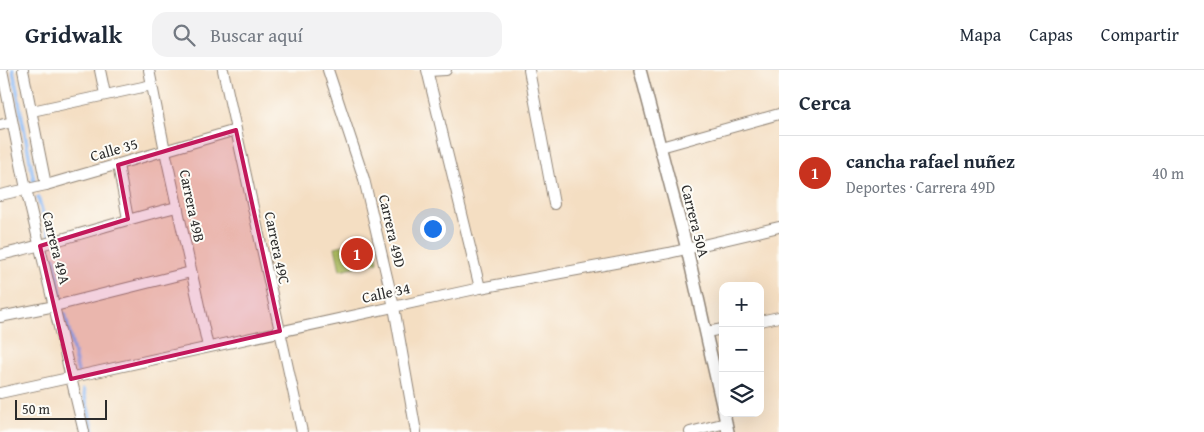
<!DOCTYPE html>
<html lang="es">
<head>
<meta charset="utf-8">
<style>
  body { margin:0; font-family:"Gentium Book Plus",serif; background:#f2f2f3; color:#1f2937 }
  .controls { position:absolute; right:15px; bottom:15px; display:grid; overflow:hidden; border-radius:10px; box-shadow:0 5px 20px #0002 }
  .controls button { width:45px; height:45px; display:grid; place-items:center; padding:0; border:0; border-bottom:1px solid #e0e1e3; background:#fff; color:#1f2937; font:25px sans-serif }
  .scale { position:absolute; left:15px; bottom:12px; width:92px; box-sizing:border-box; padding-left:5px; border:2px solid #2b2b2b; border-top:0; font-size:14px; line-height:18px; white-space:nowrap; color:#2b2b2b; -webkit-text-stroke:4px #fdfcf7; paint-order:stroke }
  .you { position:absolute; left:432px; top:158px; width:18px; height:18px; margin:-12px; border:4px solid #fff; border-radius:50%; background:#1a73e8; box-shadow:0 0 0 8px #1a73e833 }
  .badge { display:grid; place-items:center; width:32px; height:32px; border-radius:50%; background:#c8321e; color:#fff; font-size:16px; font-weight:700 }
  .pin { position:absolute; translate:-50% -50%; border:2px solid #fff; box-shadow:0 1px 5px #0006 }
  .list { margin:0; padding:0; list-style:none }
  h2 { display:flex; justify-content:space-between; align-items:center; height:65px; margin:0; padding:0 20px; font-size:21px }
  h2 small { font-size:16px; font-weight:400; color:#747a83 }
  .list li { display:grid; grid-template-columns:32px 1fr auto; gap:15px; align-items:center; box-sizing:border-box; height:75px; padding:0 20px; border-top:1px solid #e0e1e3 }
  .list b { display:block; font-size:19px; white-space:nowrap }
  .list p { margin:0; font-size:16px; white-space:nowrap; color:#747a83 }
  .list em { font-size:16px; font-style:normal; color:#747a83 }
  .icon { flex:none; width:28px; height:28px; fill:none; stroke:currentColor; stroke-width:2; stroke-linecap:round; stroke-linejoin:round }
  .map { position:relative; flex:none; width:779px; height:362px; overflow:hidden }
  header { display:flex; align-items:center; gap:30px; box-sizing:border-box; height:70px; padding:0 25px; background:#fff; border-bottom:1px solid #e0e1e3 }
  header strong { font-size:24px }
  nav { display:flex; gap:28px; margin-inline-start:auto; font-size:18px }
  .search { width:350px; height:45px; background:#f2f2f3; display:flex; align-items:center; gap:12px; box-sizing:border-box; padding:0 18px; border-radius:15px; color:#747a83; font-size:19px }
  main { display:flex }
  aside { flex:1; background:#fff }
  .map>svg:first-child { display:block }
</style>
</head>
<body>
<header>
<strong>Gridwalk</strong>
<div class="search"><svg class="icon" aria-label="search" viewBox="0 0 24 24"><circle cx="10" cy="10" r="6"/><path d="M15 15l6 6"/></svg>Buscar aquí</div>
<nav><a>Mapa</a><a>Capas</a><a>Compartir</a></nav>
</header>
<main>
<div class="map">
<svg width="779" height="362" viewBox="0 0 779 362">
  <rect width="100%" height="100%" fill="#fdfcf7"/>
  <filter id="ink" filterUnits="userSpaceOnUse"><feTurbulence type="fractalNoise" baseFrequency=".02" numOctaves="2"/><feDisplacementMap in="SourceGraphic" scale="10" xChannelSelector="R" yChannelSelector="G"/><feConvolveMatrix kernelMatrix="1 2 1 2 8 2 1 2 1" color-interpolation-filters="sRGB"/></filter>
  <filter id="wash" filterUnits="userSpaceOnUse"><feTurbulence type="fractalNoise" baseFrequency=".0096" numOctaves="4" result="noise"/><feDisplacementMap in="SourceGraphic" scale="20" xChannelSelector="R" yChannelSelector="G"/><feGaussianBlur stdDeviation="1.12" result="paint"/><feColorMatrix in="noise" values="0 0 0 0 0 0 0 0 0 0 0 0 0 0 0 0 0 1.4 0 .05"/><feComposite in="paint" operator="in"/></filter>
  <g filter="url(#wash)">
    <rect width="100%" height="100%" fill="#f4dec2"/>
    <path fill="#acbc5f" stroke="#6c7445" d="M373,168L378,192L340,200L335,177Z"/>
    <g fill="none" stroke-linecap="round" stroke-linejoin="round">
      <g stroke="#8abaf6" stroke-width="4">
        <path d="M13,0L34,112"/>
        <path d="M38,128L51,170"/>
        <path d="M54,188L61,227"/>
        <path d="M65,244L78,302"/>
        <path d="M83,320L94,362"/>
      </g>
    </g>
  </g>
  <g filter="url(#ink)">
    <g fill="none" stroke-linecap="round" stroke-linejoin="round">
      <g stroke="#908476" stroke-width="12">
        <g id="minor">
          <path d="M2,0L26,119L84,362"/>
          <path d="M23,0L46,115"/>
          <path d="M100,0L105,24"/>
          <path d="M149,0L165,81L208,277"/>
          <path d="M223,0L302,362"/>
          <path d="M328,0L364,109L394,237L416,362"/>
          <path d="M427,0L480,218"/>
          <path d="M529,0L554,134"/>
          <path d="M428,1L446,0"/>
          <path d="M32,41L152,15"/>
          <path d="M0,55L12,52"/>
          <path d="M661,77L779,44"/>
          <path d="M118,95L128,149"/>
          <path d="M0,125L46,115L236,60"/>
          <path d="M0,185C60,172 117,151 177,137"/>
          <path d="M0,247L55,236L191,202"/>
          <path d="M760,251L779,247"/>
          <path d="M706,262L723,259"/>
          <path d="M0,323L480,218L669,183L779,157"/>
          <path d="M690,362L726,353"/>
        </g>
      </g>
      <g stroke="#908476" stroke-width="14">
        <g id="tertiary">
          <path d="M640,0L687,179L723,339"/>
          <path d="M724,343L728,362"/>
        </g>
      </g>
      <use href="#minor" stroke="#fff" stroke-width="10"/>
      <use href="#tertiary" stroke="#fff" stroke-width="11"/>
    </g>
  </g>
  <path fill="#c2185b" fill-opacity="0.2" stroke="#c2185b" stroke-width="4" stroke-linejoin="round" d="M236,60L280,261L71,309L40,176L128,149L118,95Z"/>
  <g text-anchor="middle" stroke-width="4" stroke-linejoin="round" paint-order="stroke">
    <g font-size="15" fill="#2b2b2b" stroke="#fdfcf7">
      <text transform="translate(114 80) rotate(-16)" y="5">Calle 35</text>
      <text transform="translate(192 136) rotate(78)" y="5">Carrera 49B</text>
      <text transform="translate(695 151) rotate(76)" y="5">Carrera 50A</text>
      <text transform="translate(392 161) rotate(77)" y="5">Carrera 49D</text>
      <text transform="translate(56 178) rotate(76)" y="5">Carrera 49A</text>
      <text transform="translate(277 178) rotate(78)" y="5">Carrera 49C</text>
      <text transform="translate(386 223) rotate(-12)" y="5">Calle 34</text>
    </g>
  </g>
</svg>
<div class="controls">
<button>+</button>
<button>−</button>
<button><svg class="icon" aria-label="layers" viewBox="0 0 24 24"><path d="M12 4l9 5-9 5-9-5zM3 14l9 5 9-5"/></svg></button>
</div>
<div class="scale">50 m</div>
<div class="you"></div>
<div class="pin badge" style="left:357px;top:184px">1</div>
</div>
<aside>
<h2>Cerca<small></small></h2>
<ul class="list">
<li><span class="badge">1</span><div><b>cancha rafael nuñez</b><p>Deportes · Carrera 49D</p></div><em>40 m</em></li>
</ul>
</aside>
</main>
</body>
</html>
